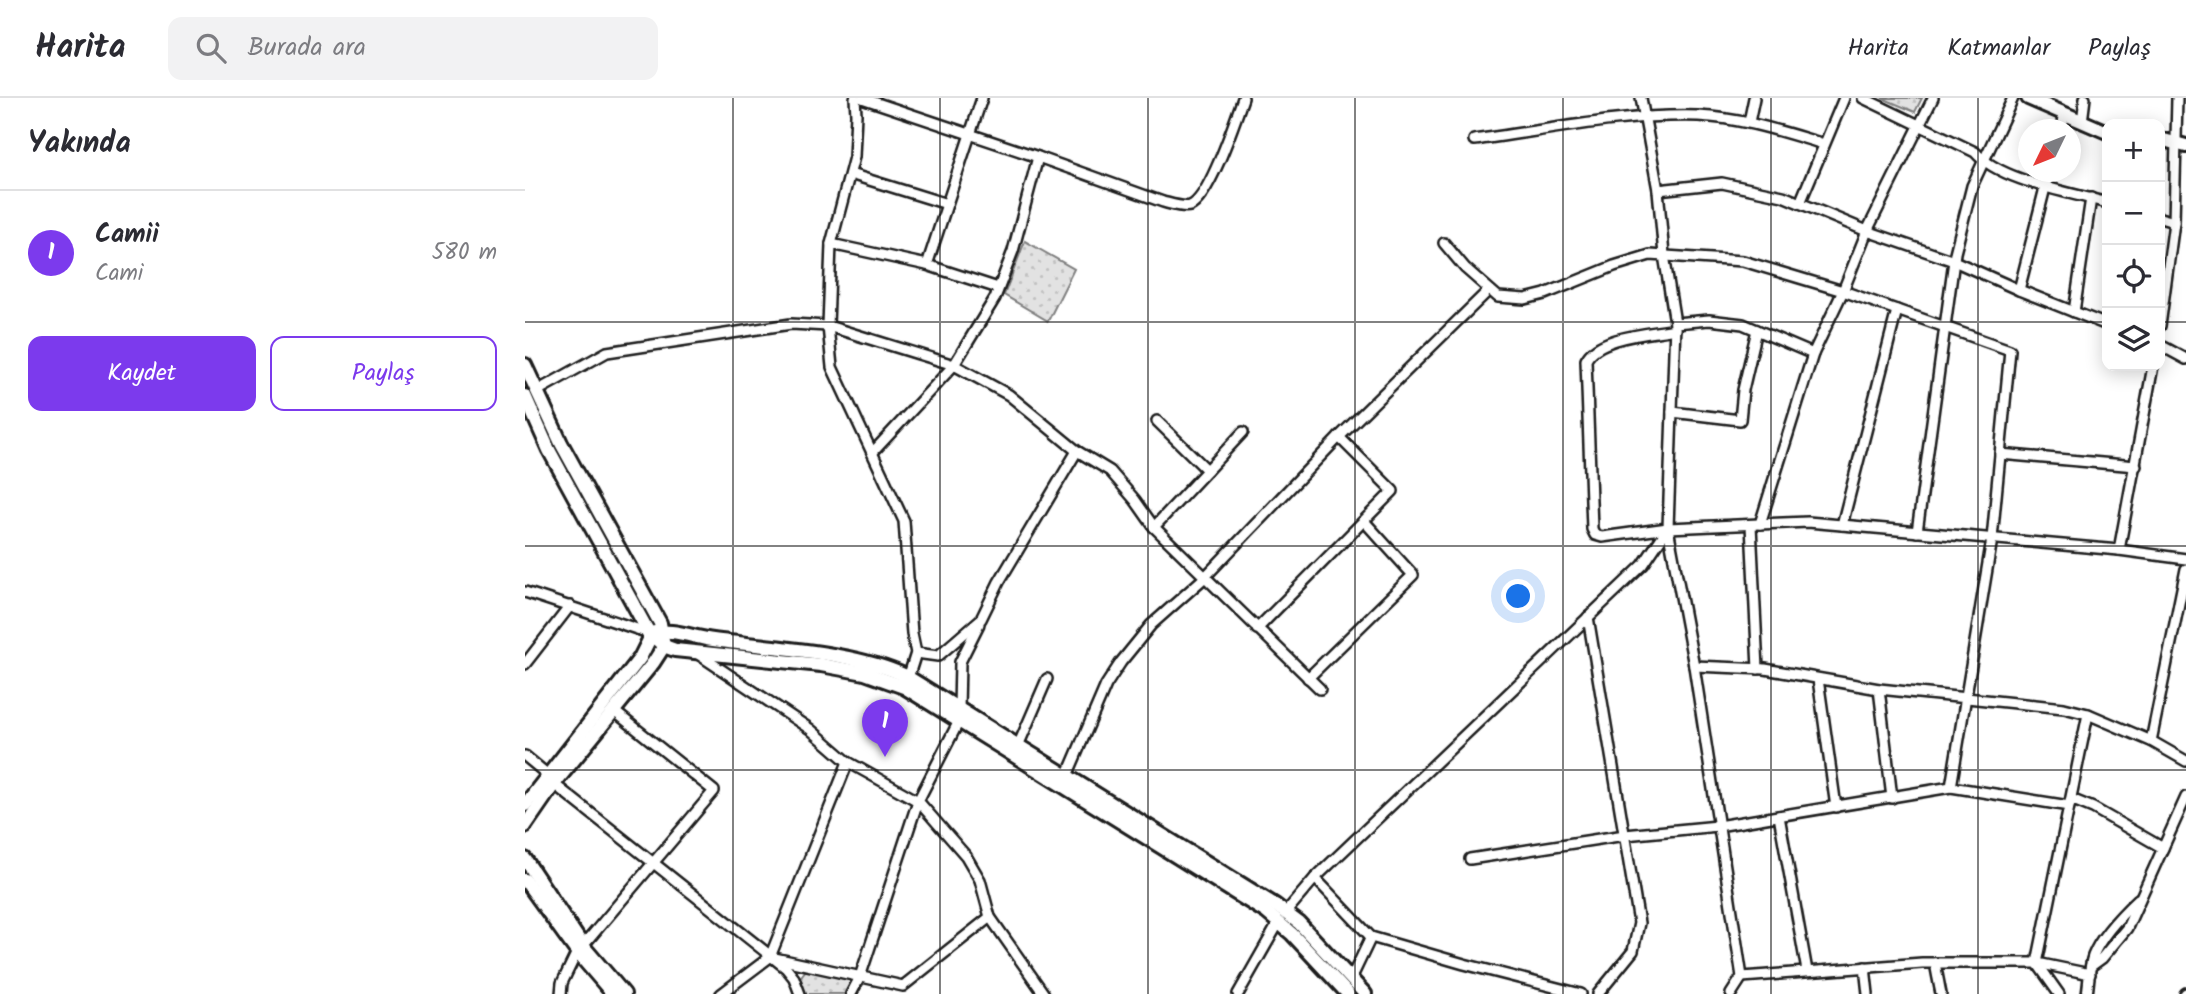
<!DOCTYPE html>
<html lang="tr">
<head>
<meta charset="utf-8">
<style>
  body { margin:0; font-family:Kalam,sans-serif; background:#f2f2f3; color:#2b2b33 }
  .controls { position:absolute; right:21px; top:21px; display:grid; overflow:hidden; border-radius:14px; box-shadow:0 4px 18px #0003 }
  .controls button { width:63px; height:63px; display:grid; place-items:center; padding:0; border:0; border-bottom:2px solid #e1e1e2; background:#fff; color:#2b2b33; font:35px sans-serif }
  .compass { position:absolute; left:1493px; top:21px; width:63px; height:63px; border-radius:50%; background:#fff; box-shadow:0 4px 18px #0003; rotate:227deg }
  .you { position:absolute; left:994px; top:499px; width:24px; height:24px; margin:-18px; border:5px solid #fff; border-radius:50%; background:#1a73e8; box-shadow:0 0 0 10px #1a73e833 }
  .badge { display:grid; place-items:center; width:46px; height:46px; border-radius:50%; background:#7c3aed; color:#fff; font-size:23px; font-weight:700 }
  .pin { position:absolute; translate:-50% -58px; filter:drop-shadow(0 2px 4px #0008) }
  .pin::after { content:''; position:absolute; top:37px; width:24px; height:21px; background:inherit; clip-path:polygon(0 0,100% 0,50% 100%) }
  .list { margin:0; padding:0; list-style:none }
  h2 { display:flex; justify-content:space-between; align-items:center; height:91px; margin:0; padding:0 28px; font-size:30px }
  h2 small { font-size:23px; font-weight:400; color:#7c7c81 }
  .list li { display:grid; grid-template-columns:46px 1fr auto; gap:21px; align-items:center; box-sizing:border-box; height:126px; padding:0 28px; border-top:2px solid #e1e1e2 }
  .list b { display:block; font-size:26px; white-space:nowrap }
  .list p { margin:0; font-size:23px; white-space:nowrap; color:#7c7c81 }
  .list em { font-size:23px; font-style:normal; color:#7c7c81 }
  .actions { display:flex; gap:14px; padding:21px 28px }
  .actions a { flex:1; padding:16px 0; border:2px solid #7c3aed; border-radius:14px; text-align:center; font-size:24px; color:#7c3aed }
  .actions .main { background:#7c3aed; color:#fff }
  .icon { flex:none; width:38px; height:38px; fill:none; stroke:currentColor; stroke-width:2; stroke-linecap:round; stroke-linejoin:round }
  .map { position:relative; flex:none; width:1661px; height:896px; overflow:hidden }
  header { display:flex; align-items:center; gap:42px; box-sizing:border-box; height:98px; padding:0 35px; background:#fff; border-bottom:2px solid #e1e1e2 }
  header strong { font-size:33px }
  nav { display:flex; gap:38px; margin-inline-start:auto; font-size:24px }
  .search { width:490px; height:63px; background:#f2f2f3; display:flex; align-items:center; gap:18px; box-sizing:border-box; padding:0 24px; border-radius:14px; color:#7c7c81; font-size:26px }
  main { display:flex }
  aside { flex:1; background:#fff }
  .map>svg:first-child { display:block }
</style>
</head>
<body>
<header>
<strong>Harita</strong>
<div class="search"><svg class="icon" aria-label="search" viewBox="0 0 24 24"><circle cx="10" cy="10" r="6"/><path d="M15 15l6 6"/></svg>Burada ara</div>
<nav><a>Harita</a><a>Katmanlar</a><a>Paylaş</a></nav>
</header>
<main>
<aside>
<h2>Yakında<small></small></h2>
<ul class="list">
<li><span class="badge">1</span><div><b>Camii</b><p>Cami</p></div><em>580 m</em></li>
</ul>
<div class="actions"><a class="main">Kaydet</a><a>Paylaş</a></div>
</aside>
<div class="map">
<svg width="1661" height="896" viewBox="0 0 1661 896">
  <defs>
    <pattern id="park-dots" width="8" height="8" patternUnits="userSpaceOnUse" patternTransform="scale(1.75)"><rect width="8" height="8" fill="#e2e2e2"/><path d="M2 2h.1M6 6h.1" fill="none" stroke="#c1c1c1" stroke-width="1.8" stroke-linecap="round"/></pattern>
  </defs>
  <rect width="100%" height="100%" fill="#fff"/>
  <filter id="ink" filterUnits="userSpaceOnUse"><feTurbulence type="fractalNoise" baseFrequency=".0143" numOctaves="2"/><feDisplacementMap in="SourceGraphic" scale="14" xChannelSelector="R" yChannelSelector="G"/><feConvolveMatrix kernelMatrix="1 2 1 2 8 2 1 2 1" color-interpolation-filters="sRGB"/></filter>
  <g filter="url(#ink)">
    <g fill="url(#park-dots)" stroke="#7f7f7f" stroke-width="2">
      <path d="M1357,0H1397L1390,14Z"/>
      <path d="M500,143L549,171L523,223L479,197Z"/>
      <path d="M281,872L325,881L327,885L322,896H281L273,882Z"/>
    </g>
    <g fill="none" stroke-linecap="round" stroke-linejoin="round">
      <g stroke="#1c1c1c" stroke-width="14">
        <g id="street">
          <path d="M330,0L331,16L329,59L306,146L303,228L307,269L379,423L387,536L391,555L383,580"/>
          <path d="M337,0L513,59L638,104C646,106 658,110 665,108C684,101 711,20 718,0"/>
          <path d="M1338,0L1450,54C1475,83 1545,94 1582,105"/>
          <path d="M1224,24L1229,0"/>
          <path d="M1557,24L1560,0"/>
          <path d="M1536,32L1540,16"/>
          <path d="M949,42C1023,32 1099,16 1173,18C1217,20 1258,34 1299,46"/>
          <path d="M325,76L422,106"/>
          <path d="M1133,92L1197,85L1258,98L1342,133L1429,163L1494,192L1582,227"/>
          <path d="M1275,105L1319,0"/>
          <path d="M1635,120L1649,124"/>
          <path d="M919,145L940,170L973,199L1000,201L1020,196L1089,168L1125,157L1218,163L1318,193L1485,252L1467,441L1426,689"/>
          <path d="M306,146L402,167L473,190"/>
          <path d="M402,167L457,0"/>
          <path d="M1494,192L1524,74"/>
          <path d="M1549,214L1566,100"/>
          <path d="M1150,225L1184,222L1218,226L1288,256"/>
          <path d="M1635,228L1649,124L1652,0"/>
          <path d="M1150,231C1125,236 1073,238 1061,262L1067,431L1070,437L1077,439L1143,430L1283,424L1594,452L1661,461"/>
          <path d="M1635,247L1661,261"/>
          <path d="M12,293L82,254L266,226L303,228L429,267L484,297L552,353L585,373L610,402L629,429L795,591"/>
          <path d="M1147,314L1215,322L1218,292L1232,232"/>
          <path d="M632,323L682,372"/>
          <path d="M348,354L429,267L470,200L488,153L513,59"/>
          <path d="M1475,356L1611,368"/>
          <path d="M1235,426L1288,256L1318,193L1342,133L1408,0"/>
          <path d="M1226,427L1233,571"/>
          <path d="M1317,427L1372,212"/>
          <path d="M629,429L718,334"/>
          <path d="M1143,430L1169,568L1217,879L1206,896"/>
          <path d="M1392,434L1430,155L1447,88L1488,0"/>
          <path d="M1594,452L1628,268"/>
          <path d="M0,494L124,535"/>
          <path d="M1063,519L1114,825L1108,853L1073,896"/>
          <path d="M732,531L868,393L814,339"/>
          <path d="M391,555L413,558L456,521L474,484L552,353"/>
          <path d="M173,556L285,631L323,664L393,703L441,758L455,782L465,819L519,896"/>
          <path d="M0,566L45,508"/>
          <path d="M1169,568L1240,571L1354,591L1539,610L1563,616L1512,865L1534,896"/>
          <path d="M783,580L888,477L839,423"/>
          <path d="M1293,581L1311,709"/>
          <path d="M1354,591L1367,700"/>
          <path d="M434,611L435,564L454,526"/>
          <path d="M1563,616L1626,643L1661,663"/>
          <path d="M1626,643L1661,471"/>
          <path d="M493,648L522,581"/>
          <path d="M0,658L23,677"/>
          <path d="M542,678L581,587L596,564L626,527L679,480L814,339L964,192"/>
          <path d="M29,686L261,870L269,880L275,896"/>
          <path d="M1546,701L1568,710L1638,750"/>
          <path d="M1254,718L1282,873"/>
          <path d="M945,761L1100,737L1193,728L1426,689L1544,708"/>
          <path d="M790,780L846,839L939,866L1056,896"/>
          <path d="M761,814L790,780L1118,467L1143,430L1150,225L1139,157L1133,92L1116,0"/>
          <path d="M58,848L189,693L89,613"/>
          <path d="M245,859L323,664"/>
          <path d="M1410,865L1416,896"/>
          <path d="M1566,868L1577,860L1602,830L1661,699"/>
          <path d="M1340,869L1343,896"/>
          <path d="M1217,879L1397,865H1512L1565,876"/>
          <path d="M826,881L846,839"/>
          <path d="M36,896L37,885L52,854"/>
          <path d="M196,896L245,859L378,888L465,819"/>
          <path d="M326,896L335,879L393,703L434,623"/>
          <path d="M713,896L754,824"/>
          <path d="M1562,896C1564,884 1564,869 1568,858C1576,837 1597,816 1613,801"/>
          <path d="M1660,896L1661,895"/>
        </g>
      </g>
      <g stroke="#1c1c1c" stroke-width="18">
        <g id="secondary">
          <path d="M1503,0L1582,34"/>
          <path d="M1635,41L1661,48"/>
          <path d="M0,267L36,345L135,525L139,548L128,565L29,686L0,728"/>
          <path d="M0,298L24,352L124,535V542L115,560L0,707"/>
          <path d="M124,535C145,530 167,539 188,542C247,550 328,553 381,578L750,807L774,825L840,896"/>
          <path d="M124,535L139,548L150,552L296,567L340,575L379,589L741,814L767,836L823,896"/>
          <path d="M0,761L58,848L99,896"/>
          <path d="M0,782L52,854L88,896"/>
        </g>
      </g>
      <use href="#street" stroke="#fff" stroke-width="9"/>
      <use href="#secondary" stroke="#fff" stroke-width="12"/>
    </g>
  </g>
  <path fill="none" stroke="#1c1c1c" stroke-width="2" stroke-opacity="0.55" d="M208,0V896M415,0V896M623,0V896M830,0V896M1038,0V896M1246,0V896M1453,0V896M0,224H1582M1635,224H1661M0,448H1661M0,672H1661"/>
</svg>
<div class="controls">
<button>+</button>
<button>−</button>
<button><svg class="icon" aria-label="locate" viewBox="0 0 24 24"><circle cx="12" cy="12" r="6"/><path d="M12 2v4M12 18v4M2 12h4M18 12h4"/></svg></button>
<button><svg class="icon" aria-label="layers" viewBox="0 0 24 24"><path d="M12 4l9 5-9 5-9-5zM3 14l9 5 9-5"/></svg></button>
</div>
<svg class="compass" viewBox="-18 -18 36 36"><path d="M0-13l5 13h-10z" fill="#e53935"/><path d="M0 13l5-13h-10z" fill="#7c7c81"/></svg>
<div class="you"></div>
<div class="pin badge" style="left:360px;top:659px">1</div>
</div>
</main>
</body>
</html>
